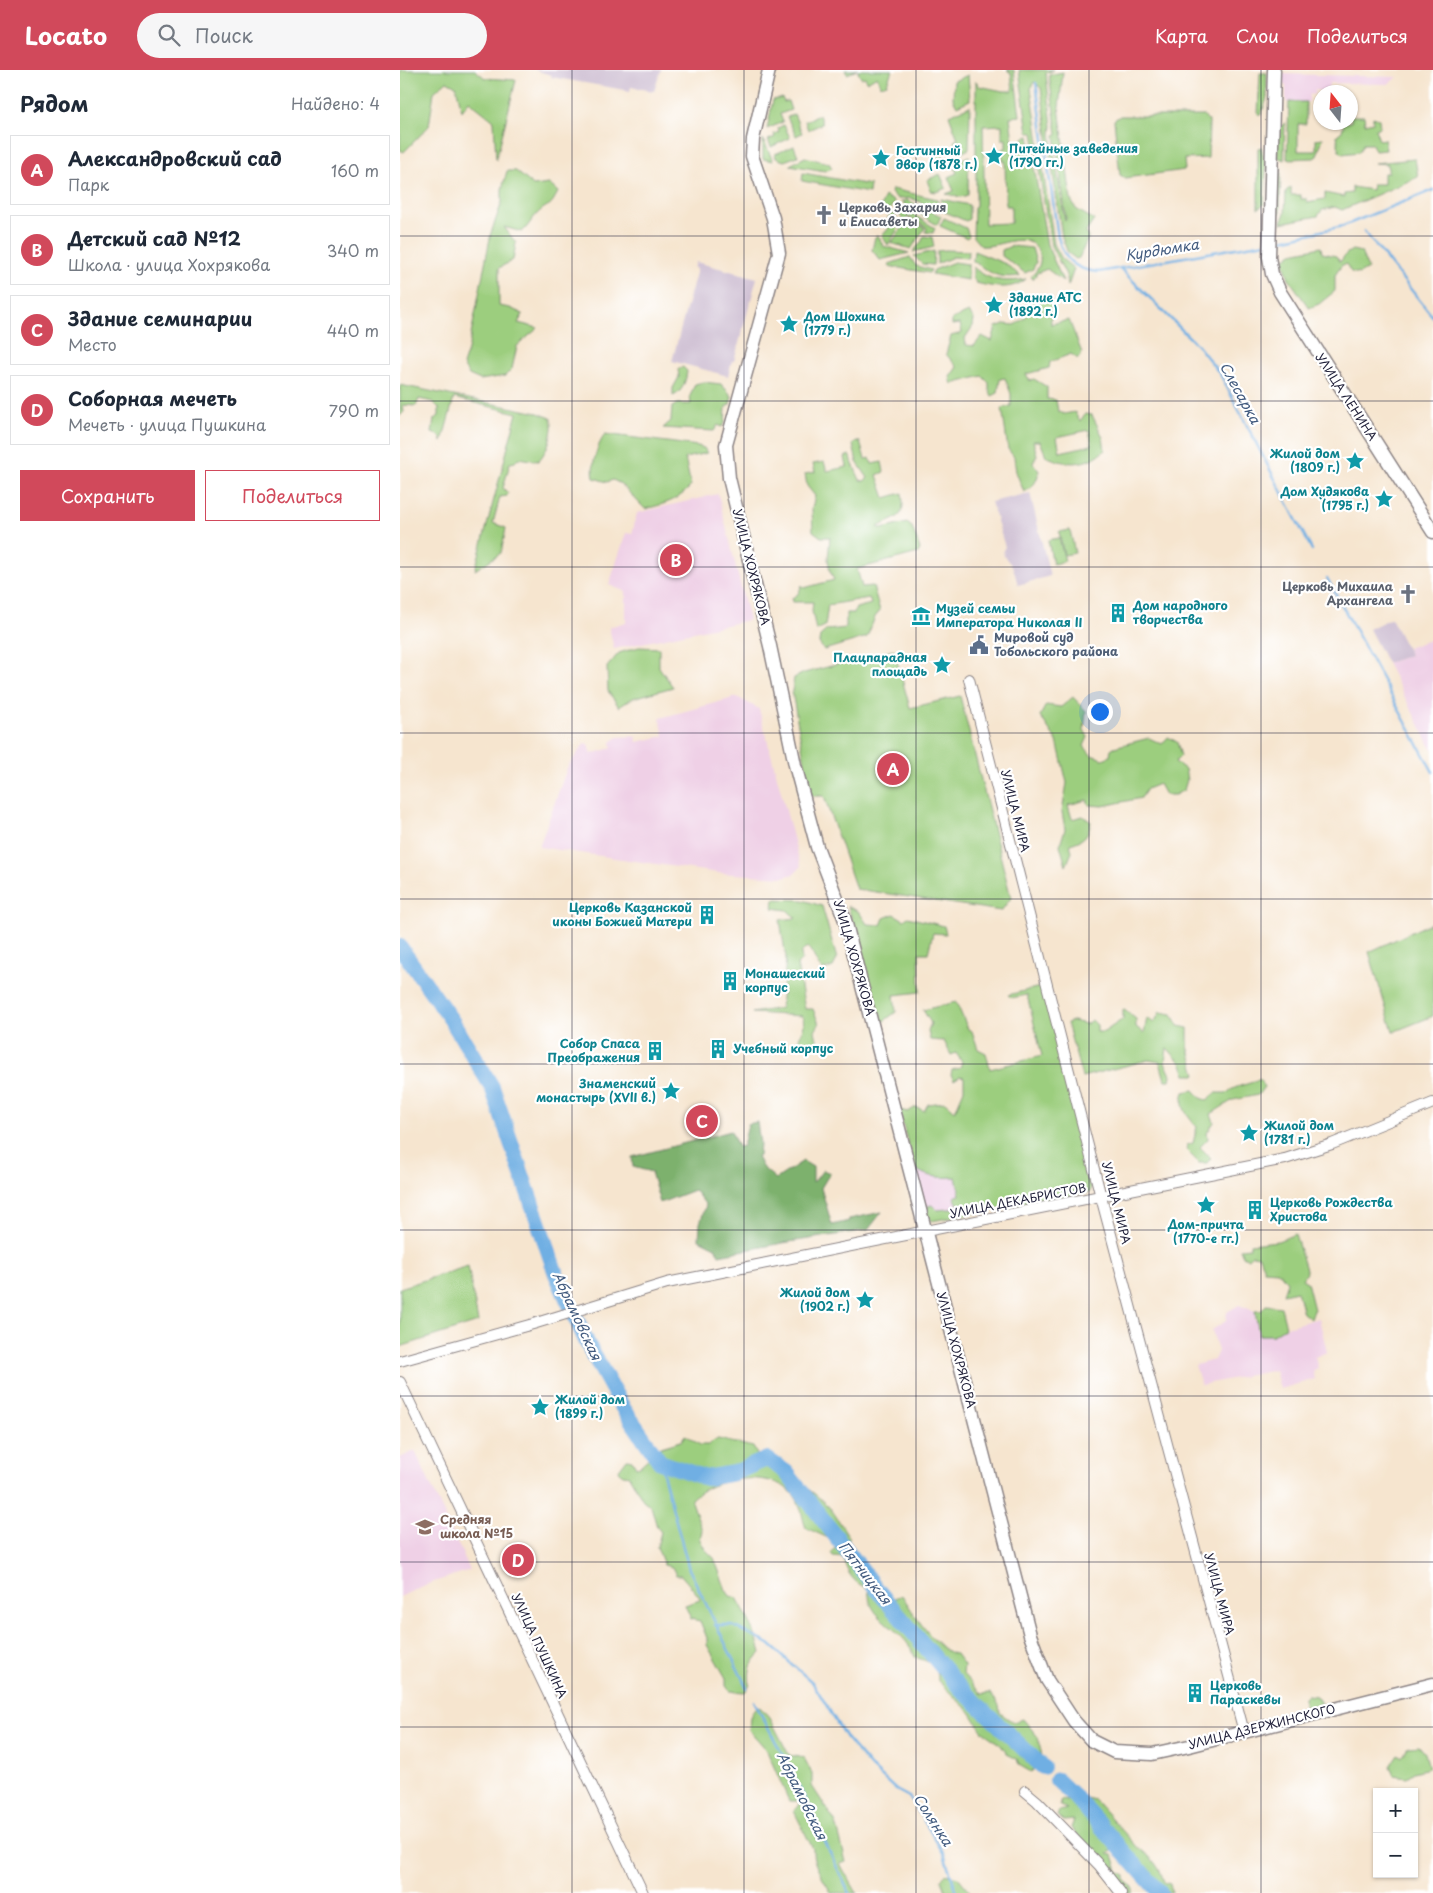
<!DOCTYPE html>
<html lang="ru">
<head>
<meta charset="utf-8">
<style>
  body { margin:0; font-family:"Playpen Sans",sans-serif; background:#f6f6f7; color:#1f2937 }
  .controls { position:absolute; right:15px; bottom:15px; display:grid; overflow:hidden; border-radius:0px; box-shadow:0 1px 4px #0004 }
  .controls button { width:45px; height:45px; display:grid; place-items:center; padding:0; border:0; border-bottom:1px solid #e0e1e3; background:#fff; color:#1f2937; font:25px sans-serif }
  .compass { position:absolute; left:913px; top:15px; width:45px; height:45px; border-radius:50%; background:#fff; box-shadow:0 1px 4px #0004; rotate:343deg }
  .you { position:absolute; left:699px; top:641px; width:18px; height:18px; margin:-12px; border:4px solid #fff; border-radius:50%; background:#1a73e8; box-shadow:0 0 0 8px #1a73e833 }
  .badge { display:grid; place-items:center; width:32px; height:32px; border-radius:50%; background:#d1495b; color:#fff; font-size:16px; font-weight:700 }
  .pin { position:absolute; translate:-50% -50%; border:2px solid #fff; box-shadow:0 1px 5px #0006 }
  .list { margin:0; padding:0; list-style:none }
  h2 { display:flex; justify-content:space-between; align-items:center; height:65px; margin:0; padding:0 20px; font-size:21px }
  h2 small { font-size:16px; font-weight:400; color:#747a83 }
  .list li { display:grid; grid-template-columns:32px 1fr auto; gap:15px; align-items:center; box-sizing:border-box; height:70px; margin:0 10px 10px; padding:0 10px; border:1px solid #e0e1e3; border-radius:0px }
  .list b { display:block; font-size:19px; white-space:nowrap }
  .list p { margin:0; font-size:16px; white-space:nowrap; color:#747a83 }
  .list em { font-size:16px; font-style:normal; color:#747a83 }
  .actions { display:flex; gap:10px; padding:15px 20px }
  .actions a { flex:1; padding:11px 0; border:1px solid #d1495b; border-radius:0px; text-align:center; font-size:18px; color:#d1495b }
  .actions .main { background:#d1495b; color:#fff }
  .icon { flex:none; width:28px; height:28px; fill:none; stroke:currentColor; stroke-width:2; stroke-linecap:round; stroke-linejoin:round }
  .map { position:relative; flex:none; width:1033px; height:1823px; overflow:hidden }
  header { display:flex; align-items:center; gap:30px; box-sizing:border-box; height:70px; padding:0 25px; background:#d1495b; color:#fff }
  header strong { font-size:24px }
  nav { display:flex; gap:28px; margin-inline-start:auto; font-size:18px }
  .search { width:350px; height:45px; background:#f6f6f7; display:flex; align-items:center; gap:12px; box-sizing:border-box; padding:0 18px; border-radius:28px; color:#747a83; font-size:19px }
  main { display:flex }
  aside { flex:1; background:#fff }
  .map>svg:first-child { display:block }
</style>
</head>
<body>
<header>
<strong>Locato</strong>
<div class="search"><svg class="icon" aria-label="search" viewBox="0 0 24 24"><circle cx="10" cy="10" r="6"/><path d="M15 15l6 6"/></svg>Поиск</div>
<nav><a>Карта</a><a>Слои</a><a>Поделиться</a></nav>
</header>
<main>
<aside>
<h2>Рядом<small>Найдено: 4</small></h2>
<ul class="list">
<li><span class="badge">A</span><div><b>Александровский сад</b><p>Парк</p></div><em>160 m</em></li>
<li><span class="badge">B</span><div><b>Детский сад №12</b><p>Школа · улица Хохрякова</p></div><em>340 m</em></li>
<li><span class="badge">C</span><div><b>Здание семинарии</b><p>Место</p></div><em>440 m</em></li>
<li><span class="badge">D</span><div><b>Соборная мечеть</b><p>Мечеть · улица Пушкина</p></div><em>790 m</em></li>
</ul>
<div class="actions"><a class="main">Сохранить</a><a>Поделиться</a></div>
</aside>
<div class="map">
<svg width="1033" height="1823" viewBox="0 0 1033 1823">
  <rect width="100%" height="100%" fill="#fff"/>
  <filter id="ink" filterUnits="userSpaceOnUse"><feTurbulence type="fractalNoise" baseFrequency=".02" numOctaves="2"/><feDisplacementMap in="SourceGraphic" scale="10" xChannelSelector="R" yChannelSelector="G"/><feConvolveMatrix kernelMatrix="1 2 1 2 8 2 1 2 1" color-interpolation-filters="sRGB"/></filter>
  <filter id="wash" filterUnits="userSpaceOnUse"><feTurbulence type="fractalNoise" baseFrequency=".0096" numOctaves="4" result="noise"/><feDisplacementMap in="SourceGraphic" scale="20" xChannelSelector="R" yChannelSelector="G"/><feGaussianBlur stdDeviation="1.12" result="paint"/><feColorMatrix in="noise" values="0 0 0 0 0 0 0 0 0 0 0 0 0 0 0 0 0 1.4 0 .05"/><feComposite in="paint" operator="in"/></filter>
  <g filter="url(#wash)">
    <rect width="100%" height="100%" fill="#f6e5cf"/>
    <g fill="#efd0e6">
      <path d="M879,4L998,7L988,14L929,13L928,22L915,20V24L909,25V32H886V16L877,7Z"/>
      <path d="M318,424L349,550L214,579L209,557L226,552V522L209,515L226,463L232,464L237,443Z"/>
      <path d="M1033,569V681L987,593L1010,585L1007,578Z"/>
      <path d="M337,627L359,639L401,797L394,804L383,807L318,803L139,777L167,698L184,674L188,673L191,684L212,678L211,672L218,667L236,666L237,672L264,666L260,648Z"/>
      <path d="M514,1097L518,1101L525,1103L556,1106L560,1125L554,1127L560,1138L536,1140L524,1137Z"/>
      <path d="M839,1235L855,1241V1249L873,1265L886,1257L919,1248L927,1282L915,1287L918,1298L913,1301L915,1309L880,1319L875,1300L801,1315L795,1295L814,1290L818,1281L812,1260L826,1251L827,1242Z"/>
      <path d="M15,1381L70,1500L22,1516L0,1527V1388Z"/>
    </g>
    <g fill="#cdbed2">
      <path d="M134,0H261L254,21L231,17L230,21L151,7L152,5Z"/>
      <path d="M296,192L357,208L334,291H332L328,306L272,291L297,199L294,198Z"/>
      <path d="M630,423L650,506L618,515L613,497L604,486L603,480L605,477L591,432Z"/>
      <path d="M991,548L1010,585L987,593L969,559Z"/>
    </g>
    <g fill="#9cce7e" stroke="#5f785c" fill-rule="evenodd">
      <path d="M0,0H75L85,8L116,10L96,90L94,51L69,31L62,41L56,16L47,11L34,22L29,56L4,82L0,80Z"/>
      <path d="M445,0H492L487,14L481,16L477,6L467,12L465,7L461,8L457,0L447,4Z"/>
      <path d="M607,0H614L620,46L610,47L614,80L623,79V68L629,66L647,175L663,211L647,199L637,203L633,209L631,207C637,200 643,193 639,183C629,158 599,178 581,176L573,167L574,137L576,136V11L579,16L603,21H613L611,3ZM602,55V69H606V78L602,79L603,91H605L606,136H611V153L585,154L583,56Z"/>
      <path d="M619,0H654L646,3L652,56L651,64L665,151L666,149L655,65L657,64L649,5L663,2L659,37L671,130L676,139L694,150L686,162L688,168L679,188L676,189L668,183L662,167L641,18L634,12L631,18L654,174L662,189L674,199L668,216L667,207L651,176L633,62H628Z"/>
      <path d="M860,3H867V28L861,45L858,44Z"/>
      <path d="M568,5L570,30L557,36L553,29L554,11Z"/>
      <path d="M382,28L384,32L388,31L391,40L380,44L383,52L367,59L373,30Z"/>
      <path d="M889,32H906V54H898V81H916V69L923,68L917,86L914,88L887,89Z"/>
      <path d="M570,36L569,79L559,84L554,71L558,69L549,45Z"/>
      <path d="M394,44L402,63L396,66L387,47Z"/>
      <path d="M419,45L422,54L408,60L405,51Z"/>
      <path d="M720,46H804L809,51L808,88L784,89L785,100L725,108L720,105L714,50Z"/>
      <path d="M951,46H964L965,54L973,52V47L979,49L980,57L975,59L979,70L984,69L986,80L975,81L972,74H963L959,82L942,84L939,81L937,65L942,61L944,53L951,52Z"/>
      <path d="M885,53L884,90L877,87L878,58Z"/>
      <path d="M384,55L390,68L371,77L368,70L375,67L374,64L379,62L378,58Z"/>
      <path d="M363,69L373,91L363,89Z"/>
      <path d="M394,76L398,86L384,91L376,88L375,84Z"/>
      <path d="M540,77L547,95L538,98L530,81Z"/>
      <path d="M861,77L866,97L864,134L858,139V78Z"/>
      <path d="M569,86L568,125L561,127L546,124L554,121L548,107L557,103L553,93Z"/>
      <path d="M405,87L429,93L432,98L425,101L390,95Z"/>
      <path d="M1015,89L1018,107L942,140L935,137L922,140L918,146L881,153L885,143L886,121L891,117V125H901V129H907V132L925,129V123L944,127V124L952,123V117L972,120L973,114H984V103H988V94L974,93Z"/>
      <path d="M881,97L880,141L875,151L874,103L878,98Z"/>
      <path d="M107,101H116L134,116L149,114L158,122C149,140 150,132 139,142C132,148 129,156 122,162L104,157L116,173L113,190L99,198V236L110,238L123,244L118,253L138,258L117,276L112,299L105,306L80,310L69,305L63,295L68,280L91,163L102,132V119Z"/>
      <path d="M403,103L470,115L469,123L402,111Z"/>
      <path d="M540,104L546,118L536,122L531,121L527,110Z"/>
      <path d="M492,119L537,129L540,141L511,128L498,129L491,123Z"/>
      <path d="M485,126L495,132L486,144L480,138Z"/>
      <path d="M541,129L569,135V149L566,151L543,141Z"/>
      <path d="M507,130L541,146L537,155L501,132Z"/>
      <path d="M498,135L535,158L533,163L525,162L527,159L526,157L508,146L505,152L498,143Z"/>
      <path d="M493,143L501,154L488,175L482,166L489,158L488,147Z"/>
      <path d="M544,148L566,158L569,166L567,168L540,156Z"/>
      <path d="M509,149L525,158L511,179L491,173Z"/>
      <path d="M478,165L483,176L509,183L480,190L472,180L475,167Z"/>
      <path d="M524,166L532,167L534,177L513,182L522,171Z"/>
      <path d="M611,176L632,178L636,192L633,199L625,203L602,186V180Z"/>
      <path d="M921,177L922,183L936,186L940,192L946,184L952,180L961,182L968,199L959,204L951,202L946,194L942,195L935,205V221L919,234L909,238L889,209L883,190L892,183Z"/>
      <path d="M546,180L569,181L568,188L553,187L537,194V181Z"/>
      <path d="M534,181L533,195L522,194L514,186Z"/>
      <path d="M574,181L606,194L620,206C596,209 591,203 573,191Z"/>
      <path d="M510,187L516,196L531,200L529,203L488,196L489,194Z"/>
      <path d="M554,192L568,194V210L532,204L534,200Z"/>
      <path d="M573,197C589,211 605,213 626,209C612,221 592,217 576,213L573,207Z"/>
      <path d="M645,226L654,232C655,241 650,245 651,254L669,250L682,283L678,289L671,284L650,292L649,298L626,304L630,311L634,309L647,317V329L656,330L658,341L664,344L675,342L680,351L685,344L692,345L703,367L705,380C687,396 666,396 646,386L640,371H633L637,385L633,393L639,401C637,411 634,417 624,422L616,402L614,387L608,379L602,338L611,336V324L605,308L600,309L598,323L592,326L589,320V313L582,306L552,314L550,307L557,297L546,284L551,266L562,263L560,254L552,255V249L569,242L574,249L573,256L565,268L566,275L574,276L582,266L592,271L596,257L604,254L615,255C629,245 632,245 626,228ZM689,360L692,375L660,382L657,367Z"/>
      <path d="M283,297L287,301C286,310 283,322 273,326V318L279,307L278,299Z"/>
      <path d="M303,312L321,314L332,326L330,334L326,337L325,353L322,357L318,355L314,361L263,358L271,351L272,337L277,334H291L290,326L295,314Z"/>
      <path d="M0,315L138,343L151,348C155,360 147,383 138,391L119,388L115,392L110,393L103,418L108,423L107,426L100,427L93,453L106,458L101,483L75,500L117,343L54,328L42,372L40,366L32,363L34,349L39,346V338L33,332L19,329L16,336L3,335L4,342L0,346Z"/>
      <path d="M205,364L298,376L304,378L307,383L285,388L291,416C278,431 264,434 245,439L221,414L213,410L207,412L194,408C191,394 197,376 205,364Z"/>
      <path d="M456,371L460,372L465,389L470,388L472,394L482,392L484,402L477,405L485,428L502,423C506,450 497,446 478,457L482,459L507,453L512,457L520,479L518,483L457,499L462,517L473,516L480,541L475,547L467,567L424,580L419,573L420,566L427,560L446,558V543H454L456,538L471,534L469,528L428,535L425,556L416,560L412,541L413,532H393L392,528L398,524L402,515L404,518L434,510L430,501L428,489L430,467H421L413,461L412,438L415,426L407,416L405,404L415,402L413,394L424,392L427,401L447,397L445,387L449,385L460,410L464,411L468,408L457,392L453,375Z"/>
      <path d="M670,460L675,483L664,485L659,462Z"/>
      <path d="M659,468L665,491L653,494L648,470Z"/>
      <path d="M239,577L259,578V597L273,617L233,628L219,637L208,621L207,597L219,583Z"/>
      <path d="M494,580L510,638L560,626L611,828L601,841L456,819L424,726H411L392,622L394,608L404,603Z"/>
      <path d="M673,627L686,641L684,660L688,667L684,676L691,685L703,689L710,686L711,679L714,677L749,668L762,674L768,667L777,672L781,686L775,692L785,699L787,710L784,720L775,725H765L759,714L747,719L741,728L703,736L689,735L687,730L668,735L672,749L683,746L691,752C688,766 684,770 670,774L672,782L666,796L660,775L665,759L662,742L667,713L657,671L640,646L646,635L661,637Z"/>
      <path d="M374,829L403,830L422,836L437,889L433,897L423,900C414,892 415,884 407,877L401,883L402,890L397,895L405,939H413L419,954L415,961L418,974L413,978L403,977L399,969L404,955L403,946L352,943L381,938L386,888L380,850L396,848L387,840L373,838Z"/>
      <path d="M448,836L459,842L467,854L481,855L484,848L494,844L504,850L508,847L544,856L546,864L533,863L528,883H519L520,922L494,925L496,942L480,954Z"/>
      <path d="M1033,852V946L993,962L969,882Z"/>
      <path d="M640,917L645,919L692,1115L690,1122L532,1151L528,1148L524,1137L532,1135L537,1140L560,1138L554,1127L560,1125L556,1107C543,1108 524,1108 514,1097L499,1040L508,1042L516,1037L524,1041L528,1034L545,1032L555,1041L564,1020V1007L560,1006L554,1010L551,1005L552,1000L560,998L562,992L556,983L551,985L544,971L530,970L528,961L531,953L523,940L556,932L568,959L572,961L578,979L586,983L590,999L642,986L627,925L611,928L608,925Z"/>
      <path d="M723,939L736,949V957L744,963L747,948L754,953L760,942L772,944L778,956L788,958V976L796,1005H786L782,994L767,978L765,992L771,1005L770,1010H765L760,992L748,990L682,1007L667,953L673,951L686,954L692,950L697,955V962H704L723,949Z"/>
      <path d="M860,1009L864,1017L858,1025L833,1030L811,1044L814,1052L807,1063L808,1069L800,1077L811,1088L807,1093H799L786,1080L787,1075L793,1073L797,1057C788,1047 779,1036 784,1022L794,1020L801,1028L807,1030L816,1023H827C835,1015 849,1015 860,1009Z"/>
      <path d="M895,1164L907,1203L902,1209L907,1212L914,1240L911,1249L903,1243L897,1221L883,1224L887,1212L878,1201L864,1200L859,1186L852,1185L848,1189L843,1186L840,1179L850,1178V1174L878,1171Z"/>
      <path d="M68,1196L78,1252L0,1277V1218Z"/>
      <path d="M866,1235L881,1237L886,1257L873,1265H859L855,1241H861Z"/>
      <path d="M285,1365L300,1375H309L314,1370L318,1369L353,1377L360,1390L371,1398L374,1392L378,1393C395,1409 414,1422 430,1438C436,1445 444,1460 450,1468L441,1475L439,1480L452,1477C457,1484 456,1489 466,1493L467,1499L492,1529L502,1525C511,1540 538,1583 556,1584L564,1595L563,1604L581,1624L590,1623L599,1635L600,1643L613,1652L623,1649L638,1667L643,1691L631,1702L619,1695L617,1689L607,1684L600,1674L583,1662L570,1642L538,1611C538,1594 529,1592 515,1587C506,1562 482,1556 471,1535C469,1531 469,1524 468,1519C453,1512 447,1504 443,1487L433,1486L431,1483L436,1477L435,1471L406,1458C401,1446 402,1433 392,1423C370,1399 312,1408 291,1429L302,1460L300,1470L305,1479L314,1488L326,1520L330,1526L337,1528C345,1541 358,1569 361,1583C350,1594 348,1600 350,1615L345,1622L330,1621L326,1616V1608L307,1575V1568L300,1551L291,1549L285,1535L300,1530L298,1525L281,1505H276L272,1497L264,1495L257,1477L261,1462L257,1457L251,1436L243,1430L229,1406L223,1405L218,1401L227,1389L232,1390L236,1397L240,1396L261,1377L281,1371Z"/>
      <path d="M907,1625L916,1626L921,1633L909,1637L904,1636V1628Z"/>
      <path d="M360,1637L370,1648L389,1685L404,1688L412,1703V1716L436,1753L446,1792L440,1794L457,1823H431C424,1809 412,1795 413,1779L394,1741L399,1736V1731H389L366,1679L349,1660L350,1647L354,1639Z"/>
      <path d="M1019,1676L1025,1683L1029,1698L1014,1702L1007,1707L994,1705L990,1696L998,1684L1002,1687L1008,1677Z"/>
      <path d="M676,1726L695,1730L738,1778C751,1786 760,1797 764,1812L770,1814L772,1823H752L713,1780L708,1784L713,1785L718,1801L725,1805V1811L733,1817V1823H724L671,1758L674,1750L664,1751L657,1746L659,1741L667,1739L660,1736L661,1730L667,1731Z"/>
      <path d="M546,1804L558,1807L571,1823H546L541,1809Z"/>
    </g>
    <path fill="#7db16d" stroke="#506a54" d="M357,1052L360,1073L359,1086L357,1087L362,1097L376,1109L403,1091L413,1097V1113L423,1100L430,1103L421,1118L432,1155L449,1151V1149L482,1142L468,1160L383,1173L319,1185L315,1177L299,1169L300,1153L306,1135L294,1120L260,1133L251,1102L233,1097L232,1087L331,1061L338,1077L343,1076L348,1054Z"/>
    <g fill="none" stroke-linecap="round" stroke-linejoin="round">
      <g stroke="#70afe3" stroke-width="2.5">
        <path d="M636,13L658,167C663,189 675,200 698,202L865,173"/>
        <path d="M964,161L1033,247"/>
        <path d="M873,172L943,156L1033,120"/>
        <path d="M720,198L799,277L820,304L912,480"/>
        <path d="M927,508L1033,702"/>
        <path d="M260,1392L289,1499L347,1618"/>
        <path d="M315,1555H331L369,1574L413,1613L446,1668L471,1697L496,1720L509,1727L517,1739L544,1784L557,1823"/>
        <path d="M354,1631L395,1708L449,1823"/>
      </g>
      <g stroke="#70afe3" stroke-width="16">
        <path d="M0,877L52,951L92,1017L156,1204L188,1275L223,1338L260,1392L306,1408L334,1403L367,1389L386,1402L479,1522L560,1618L643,1697"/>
        <path d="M657,1710L677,1729L760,1823"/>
      </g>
    </g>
  </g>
  <g filter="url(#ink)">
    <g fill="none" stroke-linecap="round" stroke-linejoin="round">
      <g stroke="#8c8485" stroke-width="12">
        <g id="minor">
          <path d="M569,609L701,1127L844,1662"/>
          <path d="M0,1291L133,1254L267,1213L885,1089L932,1074L1033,1033"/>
          <path d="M0,1312L243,1823"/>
          <path d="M625,1721L637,1731L699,1795L721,1823"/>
        </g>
      </g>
      <g stroke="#8c8485" stroke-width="15">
        <g id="major">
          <path d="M369,0L353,69L352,86L373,148L379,183L326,375L329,408L370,576L395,695L417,777L445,850L630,1565L647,1610L674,1651L692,1671L714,1682L752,1684L789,1676L1033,1614"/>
          <path d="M874,0L869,187L872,204L880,222L1033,462"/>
        </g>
      </g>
      <use href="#minor" stroke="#fff" stroke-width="10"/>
      <use href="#major" stroke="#fff" stroke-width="12"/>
    </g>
  </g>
  <path fill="none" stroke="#22223b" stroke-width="1" stroke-opacity="0.55" d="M172,0V1823M344,0V1823M516,0V1823M689,0V1823M861,0V1823M0,166H1033M0,331H1033M0,497H1033M0,663H1033M0,829H1033M0,994H1033M0,1160H1033M0,1326H1033M0,1492H1033M0,1657H1033"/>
  <defs>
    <g id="sight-bare" transform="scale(1.5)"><path d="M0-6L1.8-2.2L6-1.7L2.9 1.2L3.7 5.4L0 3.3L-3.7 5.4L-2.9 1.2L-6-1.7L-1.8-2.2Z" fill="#0f9aa8" stroke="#fff" stroke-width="2.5" paint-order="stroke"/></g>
    <g id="church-bare" transform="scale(1.5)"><path d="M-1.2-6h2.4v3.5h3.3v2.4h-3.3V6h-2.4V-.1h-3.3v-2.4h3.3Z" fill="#6b7280" stroke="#fff" stroke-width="2.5" paint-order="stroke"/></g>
    <g id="building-bare" transform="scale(1.5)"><path d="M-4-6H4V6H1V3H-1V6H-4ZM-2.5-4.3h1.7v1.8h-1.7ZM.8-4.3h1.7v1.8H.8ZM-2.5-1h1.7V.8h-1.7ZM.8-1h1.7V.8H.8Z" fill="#0f9aa8" stroke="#fff" stroke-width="2.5" paint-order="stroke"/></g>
    <g id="museum-bare" transform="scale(1.5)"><path d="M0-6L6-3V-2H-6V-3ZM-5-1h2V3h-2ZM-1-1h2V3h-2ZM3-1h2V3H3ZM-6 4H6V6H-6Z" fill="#0f9aa8" stroke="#fff" stroke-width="2.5" paint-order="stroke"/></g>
    <g id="civic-bare" transform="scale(1.5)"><path d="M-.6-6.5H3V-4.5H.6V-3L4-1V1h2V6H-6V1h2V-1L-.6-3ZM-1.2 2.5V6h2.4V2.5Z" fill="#5c6f8a" stroke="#fff" stroke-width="2.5" paint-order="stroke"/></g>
    <g id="school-bare" transform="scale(1.5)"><path d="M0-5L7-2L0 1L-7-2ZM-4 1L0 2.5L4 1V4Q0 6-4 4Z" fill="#8d6e63" stroke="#fff" stroke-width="2.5" paint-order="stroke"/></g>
  </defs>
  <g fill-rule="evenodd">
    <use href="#sight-bare" x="594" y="86"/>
    <use href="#sight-bare" x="481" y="88"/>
    <use href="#church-bare" x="424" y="145"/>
    <use href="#sight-bare" x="594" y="235"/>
    <use href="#sight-bare" x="389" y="254"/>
    <use href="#sight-bare" x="955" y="391"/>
    <use href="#sight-bare" x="984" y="429"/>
    <use href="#church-bare" x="1008" y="524"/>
    <use href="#building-bare" x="718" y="543"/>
    <use href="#museum-bare" x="521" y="546"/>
    <use href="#civic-bare" x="579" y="575"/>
    <use href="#sight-bare" x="542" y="595"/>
    <use href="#building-bare" x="307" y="845"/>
    <use href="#building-bare" x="330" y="911"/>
    <use href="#building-bare" x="318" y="979"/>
    <use href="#building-bare" x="255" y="981"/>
    <use href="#sight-bare" x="271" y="1021"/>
    <use href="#sight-bare" x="849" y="1063"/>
    <use href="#sight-bare" x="806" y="1135"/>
    <use href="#building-bare" x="855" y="1140"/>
    <use href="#sight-bare" x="465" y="1230"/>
    <use href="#sight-bare" x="140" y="1337"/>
    <use href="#school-bare" x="25" y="1457"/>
    <use href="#building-bare" x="795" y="1623"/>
  </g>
  <g text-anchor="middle" stroke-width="4.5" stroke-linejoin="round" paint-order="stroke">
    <g font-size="12" font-weight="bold" fill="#0d838f" stroke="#fff" text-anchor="start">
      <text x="609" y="83">Питейные заведения<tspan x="609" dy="14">(1790 гг.)</tspan></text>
      <text x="496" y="85">Гостинный<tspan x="496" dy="14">двор (1878 г.)</tspan></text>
      <text x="609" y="232">Здание АТС<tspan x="609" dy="14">(1892 г.)</tspan></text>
      <text x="404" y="251">Дом Шохина<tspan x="404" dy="14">(1779 г.)</tspan></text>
      <text x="940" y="388" text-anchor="end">Жилой дом<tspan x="940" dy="14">(1809 г.)</tspan></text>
      <text x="969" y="426" text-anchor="end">Дом Худякова<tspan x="969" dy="14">(1795 г.)</tspan></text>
      <text x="733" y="540">Дом народного<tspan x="733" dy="14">творчества</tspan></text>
      <text x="536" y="543">Музей семьи<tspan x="536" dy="14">Императора Николая II</tspan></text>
      <text x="527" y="592" text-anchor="end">Плацпарадная<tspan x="527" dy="14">площадь</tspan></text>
      <text x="292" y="842" text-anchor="end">Церковь Казанской<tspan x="292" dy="14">иконы Божией Матери</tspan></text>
      <text x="345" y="908">Монашеский<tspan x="345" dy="14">корпус</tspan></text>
      <text x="240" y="978" text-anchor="end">Собор Спаса<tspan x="240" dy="14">Преображения</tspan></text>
      <text x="333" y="983">Учебный корпус</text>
      <text x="256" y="1018" text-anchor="end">Знаменский<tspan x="256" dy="14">монастырь (XVII в.)</tspan></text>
      <text x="864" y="1060">Жилой дом<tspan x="864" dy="14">(1781 г.)</tspan></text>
      <text x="870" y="1137">Церковь Рождества<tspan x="870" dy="14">Христова</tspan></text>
      <text x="806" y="1159" text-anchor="middle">Дом-причта<tspan x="806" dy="14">(1770-е гг.)</tspan></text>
      <text x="450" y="1227" text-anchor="end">Жилой дом<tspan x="450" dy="14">(1902 г.)</tspan></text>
      <text x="155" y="1334">Жилой дом<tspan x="155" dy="14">(1899 г.)</tspan></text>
      <text x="810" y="1620">Церковь<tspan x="810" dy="14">Параскевы</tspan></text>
    </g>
    <g font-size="12" font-weight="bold" fill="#5b616d" stroke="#fff" text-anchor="start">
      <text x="439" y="142">Церковь Захария<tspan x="439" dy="14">и Елисаветы</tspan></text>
      <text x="993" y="521" text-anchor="end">Церковь Михаила<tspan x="993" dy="14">Архангела</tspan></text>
    </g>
    <g font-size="12" fill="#22223b" stroke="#fff">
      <text transform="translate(946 327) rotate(57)" y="4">УЛИЦА ЛЕНИНА</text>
      <text transform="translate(351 497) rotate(76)" y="4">УЛИЦА ХОХРЯКОВА</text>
      <text transform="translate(615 741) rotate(76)" y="4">УЛИЦА МИРА</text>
      <text transform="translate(454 888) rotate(74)" y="4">УЛИЦА ХОХРЯКОВА</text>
      <text transform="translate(618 1131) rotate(-11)" y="4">УЛИЦА ДЕКАБРИСТОВ</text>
      <text transform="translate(716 1133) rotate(76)" y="4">УЛИЦА МИРА</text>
      <text transform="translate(556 1280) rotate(75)" y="4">УЛИЦА ХОХРЯКОВА</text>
      <text transform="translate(819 1524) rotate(75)" y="4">УЛИЦА МИРА</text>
      <text transform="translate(139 1576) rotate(65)" y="4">УЛИЦА ПУШКИНА</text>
      <text transform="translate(862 1657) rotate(-14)" y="4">УЛИЦА ДЗЕРЖИНСКОГО</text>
    </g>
    <g font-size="12" font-weight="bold" fill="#4e5e75" stroke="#fff" text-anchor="start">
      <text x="594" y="572">Мировой суд<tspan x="594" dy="14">Тобольского района</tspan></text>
    </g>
    <g font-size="12" font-weight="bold" fill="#785e54" stroke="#fff" text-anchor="start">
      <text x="40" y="1454">Средняя<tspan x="40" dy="14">школа №15</tspan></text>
    </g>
    <g font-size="14" font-style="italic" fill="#415a7e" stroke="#fff">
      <text transform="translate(762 180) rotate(-9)" y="5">Курдюмка</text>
      <text transform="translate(840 323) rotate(61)" y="5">Слесарка</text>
      <text transform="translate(177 1246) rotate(65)" y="5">Абрамовская</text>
      <text transform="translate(465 1503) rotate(52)" y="5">Пятницкая</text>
      <text transform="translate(402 1726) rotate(64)" y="5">Абрамовская</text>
      <text transform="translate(533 1750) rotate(57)" y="5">Солянка</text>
    </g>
  </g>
</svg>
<div class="controls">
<button>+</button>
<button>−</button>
</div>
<svg class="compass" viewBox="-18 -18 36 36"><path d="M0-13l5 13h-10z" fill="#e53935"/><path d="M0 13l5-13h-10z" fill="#747a83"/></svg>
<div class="you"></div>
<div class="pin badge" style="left:493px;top:699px">A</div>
<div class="pin badge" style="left:276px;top:490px">B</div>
<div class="pin badge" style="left:302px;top:1051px">C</div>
<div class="pin badge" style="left:118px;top:1490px">D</div>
</div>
</main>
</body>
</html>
